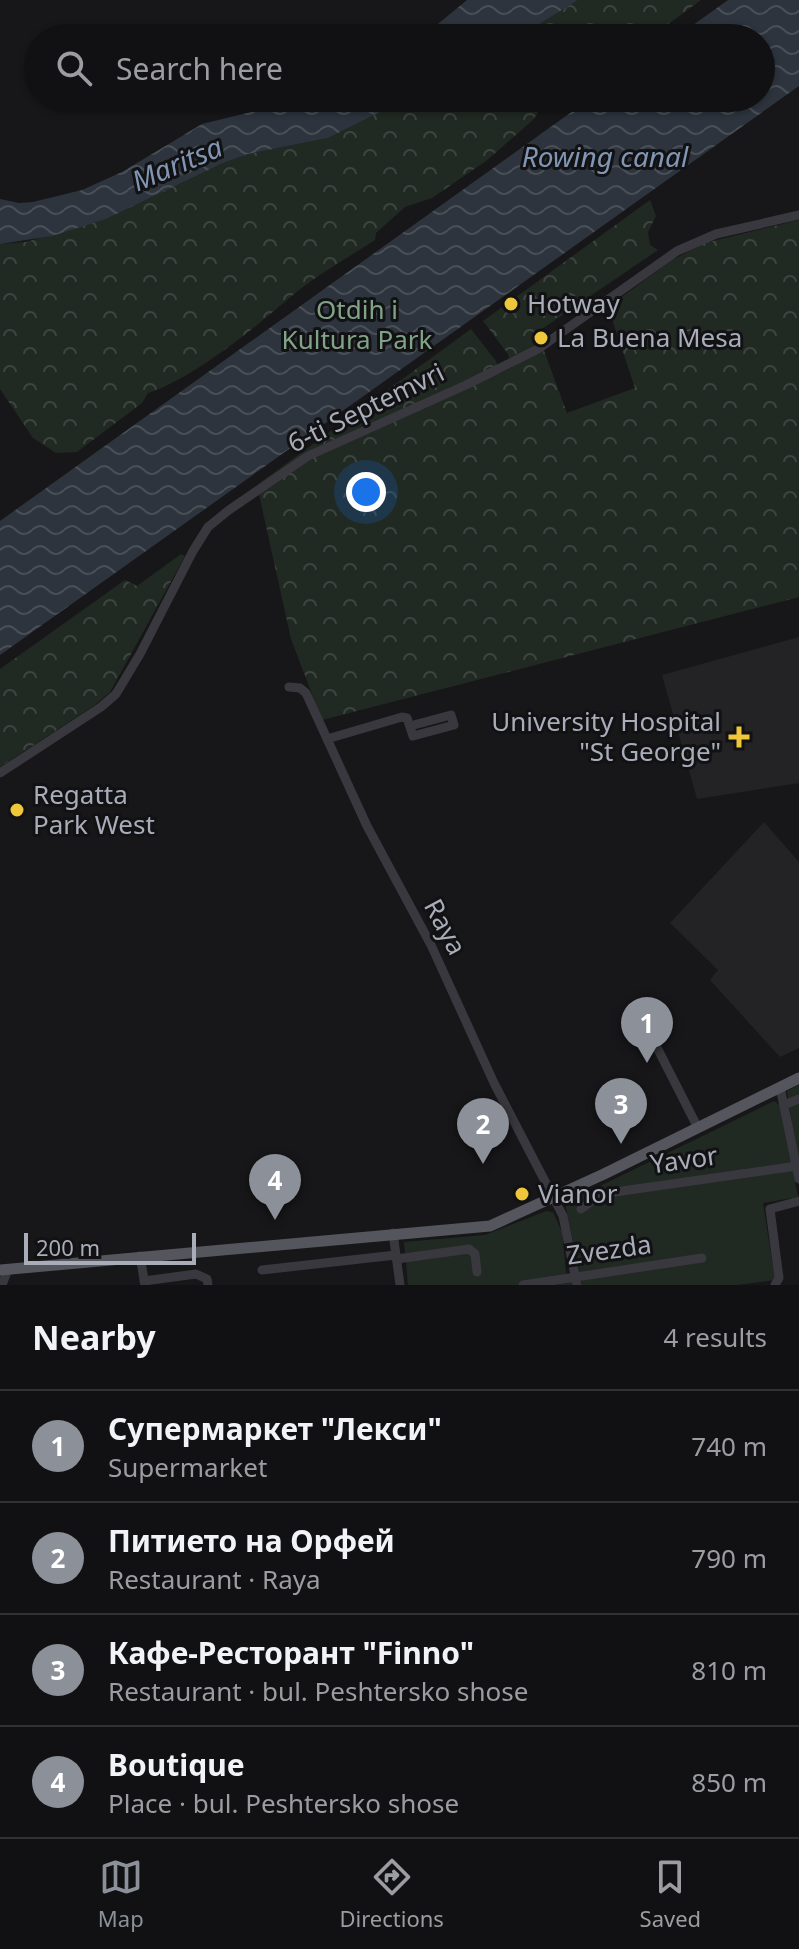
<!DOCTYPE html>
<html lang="en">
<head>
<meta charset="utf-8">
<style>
  body { margin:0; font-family:"Noto Sans",sans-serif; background:#1a1a1c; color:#f1f3f6 }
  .scale { position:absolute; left:24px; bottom:20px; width:172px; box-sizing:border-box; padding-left:8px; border:4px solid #a9acb9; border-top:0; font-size:22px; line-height:28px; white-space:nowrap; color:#a9acb9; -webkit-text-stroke:6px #121214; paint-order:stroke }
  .you { position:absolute; left:366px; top:492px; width:28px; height:28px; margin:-20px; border:6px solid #fff; border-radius:50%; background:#1a73e8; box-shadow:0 0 0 12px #1a73e833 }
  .badge { display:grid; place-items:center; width:52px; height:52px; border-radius:50%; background:#8c9099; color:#fff; font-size:26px; font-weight:700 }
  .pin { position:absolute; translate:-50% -66px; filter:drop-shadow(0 2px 4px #0008) }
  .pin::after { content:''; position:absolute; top:42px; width:28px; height:24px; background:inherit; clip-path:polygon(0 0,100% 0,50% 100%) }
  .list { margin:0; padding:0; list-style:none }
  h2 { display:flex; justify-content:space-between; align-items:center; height:104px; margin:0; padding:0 32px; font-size:34px }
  h2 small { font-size:26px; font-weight:400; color:#9c9da0 }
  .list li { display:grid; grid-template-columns:52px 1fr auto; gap:24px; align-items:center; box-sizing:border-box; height:112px; padding:0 32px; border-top:2px solid #303133 }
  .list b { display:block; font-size:30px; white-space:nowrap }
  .list p { margin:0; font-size:26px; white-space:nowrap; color:#9c9da0 }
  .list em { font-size:26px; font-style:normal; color:#9c9da0 }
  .icon { flex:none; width:44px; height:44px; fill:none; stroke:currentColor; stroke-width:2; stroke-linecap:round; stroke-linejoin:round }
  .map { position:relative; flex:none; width:799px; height:1285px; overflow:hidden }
  .search { position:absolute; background:#111113; box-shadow:0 2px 6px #0004; left:24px; right:24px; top:24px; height:88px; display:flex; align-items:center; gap:20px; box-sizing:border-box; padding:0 28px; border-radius:44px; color:#9c9da0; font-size:30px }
  .sheet { height:552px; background:#111113 }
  nav { display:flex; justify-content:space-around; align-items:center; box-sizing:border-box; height:112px; border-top:2px solid #303133; background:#111113; font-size:22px; color:#9c9da0 }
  nav a { display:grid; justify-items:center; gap:4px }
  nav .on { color:#8c9099 }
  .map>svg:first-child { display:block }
</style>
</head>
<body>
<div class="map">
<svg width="799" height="1285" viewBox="0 0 799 1285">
  <defs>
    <pattern id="forest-crowns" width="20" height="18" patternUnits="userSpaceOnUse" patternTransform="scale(2)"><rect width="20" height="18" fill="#212923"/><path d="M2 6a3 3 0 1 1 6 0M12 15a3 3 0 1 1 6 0" fill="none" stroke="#3e4541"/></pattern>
    <pattern id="water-waves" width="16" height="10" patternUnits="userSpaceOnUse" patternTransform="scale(2)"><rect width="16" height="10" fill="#2d343d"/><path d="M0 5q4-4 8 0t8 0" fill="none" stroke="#494f57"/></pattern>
  </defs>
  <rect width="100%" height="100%" fill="#171719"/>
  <g fill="#232326">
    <path d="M799,637V783L697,799L662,675Z"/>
    <path d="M764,822L799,862V1048L780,1057L710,980L718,970L670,923Z"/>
  </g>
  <g fill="#212923">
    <path d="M799,1085V1170L787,1091Z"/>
    <path d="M774,1101L781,1106L798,1197L763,1203L775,1280L737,1285H582L565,1203Z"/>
    <path d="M546,1211L553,1212L562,1232L567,1281L572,1282V1285H408L404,1242L485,1235Z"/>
  </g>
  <g fill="url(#forest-crowns)">
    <path d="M578,0H701L667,25L642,38H517Z"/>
    <path d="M408,98H548L533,120L486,161L432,198L405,207L376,233L375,240C346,259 313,277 287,300C252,330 192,379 148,393L142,403L77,452L56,453L33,438L0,389V244L26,242L106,219L223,163L248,154L328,138Z"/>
    <path d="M650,200L656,216L648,232L650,245L658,250L533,335L543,348L567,413L635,388L608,307L672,260L705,243L799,220V597L322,720L291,639L257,485L471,329L496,361L500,373L512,367L508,354L483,321Z"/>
    <path d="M181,554L185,556L110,692L95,705L0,767V669L125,580L137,586Z"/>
  </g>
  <g fill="url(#water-waves)">
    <path d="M467,0H578L517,38H421Z"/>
    <path d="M728,0H799V86L0,655V521L591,98H761V38H675Z"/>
    <path d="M308,98H408L328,138L248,154L223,163L106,219L52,236L0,244V199L19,203L33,202L82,190L122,172L202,124Z"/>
  </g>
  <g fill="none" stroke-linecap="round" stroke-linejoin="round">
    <g stroke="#38383e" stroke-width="9">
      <path d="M289,687L300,688L306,693L367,826L431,945L494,1083L563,1216L577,1285"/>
      <path d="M327,739L402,717L407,718L413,736L454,725L451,715L410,726"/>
      <path d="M0,773L101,707L116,694L140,654L193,551L208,527L229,510L308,456L466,385L538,349L677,251L716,234L799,215"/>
      <path d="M646,1026L698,1128"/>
      <path d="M780,1087L799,1179"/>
      <path d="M784,1105L799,1099"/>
      <path d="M581,1209L601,1194L797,1166"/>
      <path d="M393,1233L400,1285"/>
      <path d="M140,1256L145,1285"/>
      <path d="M397,1259L469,1249L475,1254L477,1272"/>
      <path d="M262,1270L396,1255"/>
      <path d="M144,1281L196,1274L207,1279L208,1285"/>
      <path d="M2,1285L8,1269"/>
      <path d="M523,1285L702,1258"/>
      <path d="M775,1285L779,1278L770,1209L799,1201"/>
    </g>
    <path stroke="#54555d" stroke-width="11" d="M0,1270L490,1226L604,1174L799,1078"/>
  </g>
  <g fill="#eec73a" stroke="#121214" stroke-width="3">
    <circle cx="511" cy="304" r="8"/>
    <circle cx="541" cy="338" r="8"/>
    <path d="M735 725h8v8h8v8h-8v8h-8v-8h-8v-8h8z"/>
    <circle cx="17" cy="810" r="8"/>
    <circle cx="522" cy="1194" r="8"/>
  </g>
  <g text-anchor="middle" stroke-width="6" stroke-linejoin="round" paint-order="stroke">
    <g font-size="26" fill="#a9acb9" stroke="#121214" text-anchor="start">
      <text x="527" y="313">Hotway</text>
      <text x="557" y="347">La Buena Mesa</text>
      <text x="721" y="731" text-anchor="end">University Hospital<tspan x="721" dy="30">"St George"</tspan></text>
      <text x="33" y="804">Regatta<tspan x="33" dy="30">Park West</tspan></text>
      <text x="538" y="1203">Vianor</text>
    </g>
    <g font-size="26" fill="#81a387" stroke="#121214">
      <text x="357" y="319">Otdih i<tspan x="357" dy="30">Kultura Park</tspan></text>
    </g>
    <g font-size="26" fill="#a9acb9" stroke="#121214">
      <text transform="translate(366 408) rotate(-26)" y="9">6-ti Septemvri</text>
      <text transform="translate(445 927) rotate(62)" y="9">Raya</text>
      <text transform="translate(684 1160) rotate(-8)" y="9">Yavor</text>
      <text transform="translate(609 1250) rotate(-8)" y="9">Zvezda</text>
    </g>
    <g font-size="28" font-style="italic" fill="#8196b3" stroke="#121214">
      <text x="605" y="167">Rowing canal</text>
      <text transform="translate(177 164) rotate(-23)" y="10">Maritsa</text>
    </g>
  </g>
</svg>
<div class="scale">200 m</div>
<div class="you"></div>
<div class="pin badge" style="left:647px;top:1063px">1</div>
<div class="pin badge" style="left:483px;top:1164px">2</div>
<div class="pin badge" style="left:621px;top:1144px">3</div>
<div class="pin badge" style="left:275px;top:1220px">4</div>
<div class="search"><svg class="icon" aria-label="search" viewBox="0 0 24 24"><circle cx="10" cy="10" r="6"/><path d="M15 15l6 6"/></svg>Search here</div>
</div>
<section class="sheet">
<h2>Nearby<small>4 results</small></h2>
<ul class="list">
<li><span class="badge">1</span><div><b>Супермаркет &quot;Лекси&quot;</b><p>Supermarket</p></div><em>740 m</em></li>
<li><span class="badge">2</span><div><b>Питието на Орфей</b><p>Restaurant · Raya</p></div><em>790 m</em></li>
<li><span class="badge">3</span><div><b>Кафе-Ресторант &quot;Finno&quot;</b><p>Restaurant · bul. Peshtersko shose</p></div><em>810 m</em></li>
<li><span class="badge">4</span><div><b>Boutique</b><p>Place · bul. Peshtersko shose</p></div><em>850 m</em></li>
</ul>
</section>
<nav>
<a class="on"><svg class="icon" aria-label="map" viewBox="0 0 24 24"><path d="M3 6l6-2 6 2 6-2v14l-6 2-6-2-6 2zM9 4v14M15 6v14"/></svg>Map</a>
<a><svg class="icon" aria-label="directions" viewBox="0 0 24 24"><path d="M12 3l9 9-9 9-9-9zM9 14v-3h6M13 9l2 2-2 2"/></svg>Directions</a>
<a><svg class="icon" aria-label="saved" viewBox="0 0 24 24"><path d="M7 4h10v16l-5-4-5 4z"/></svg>Saved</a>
</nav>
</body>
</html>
